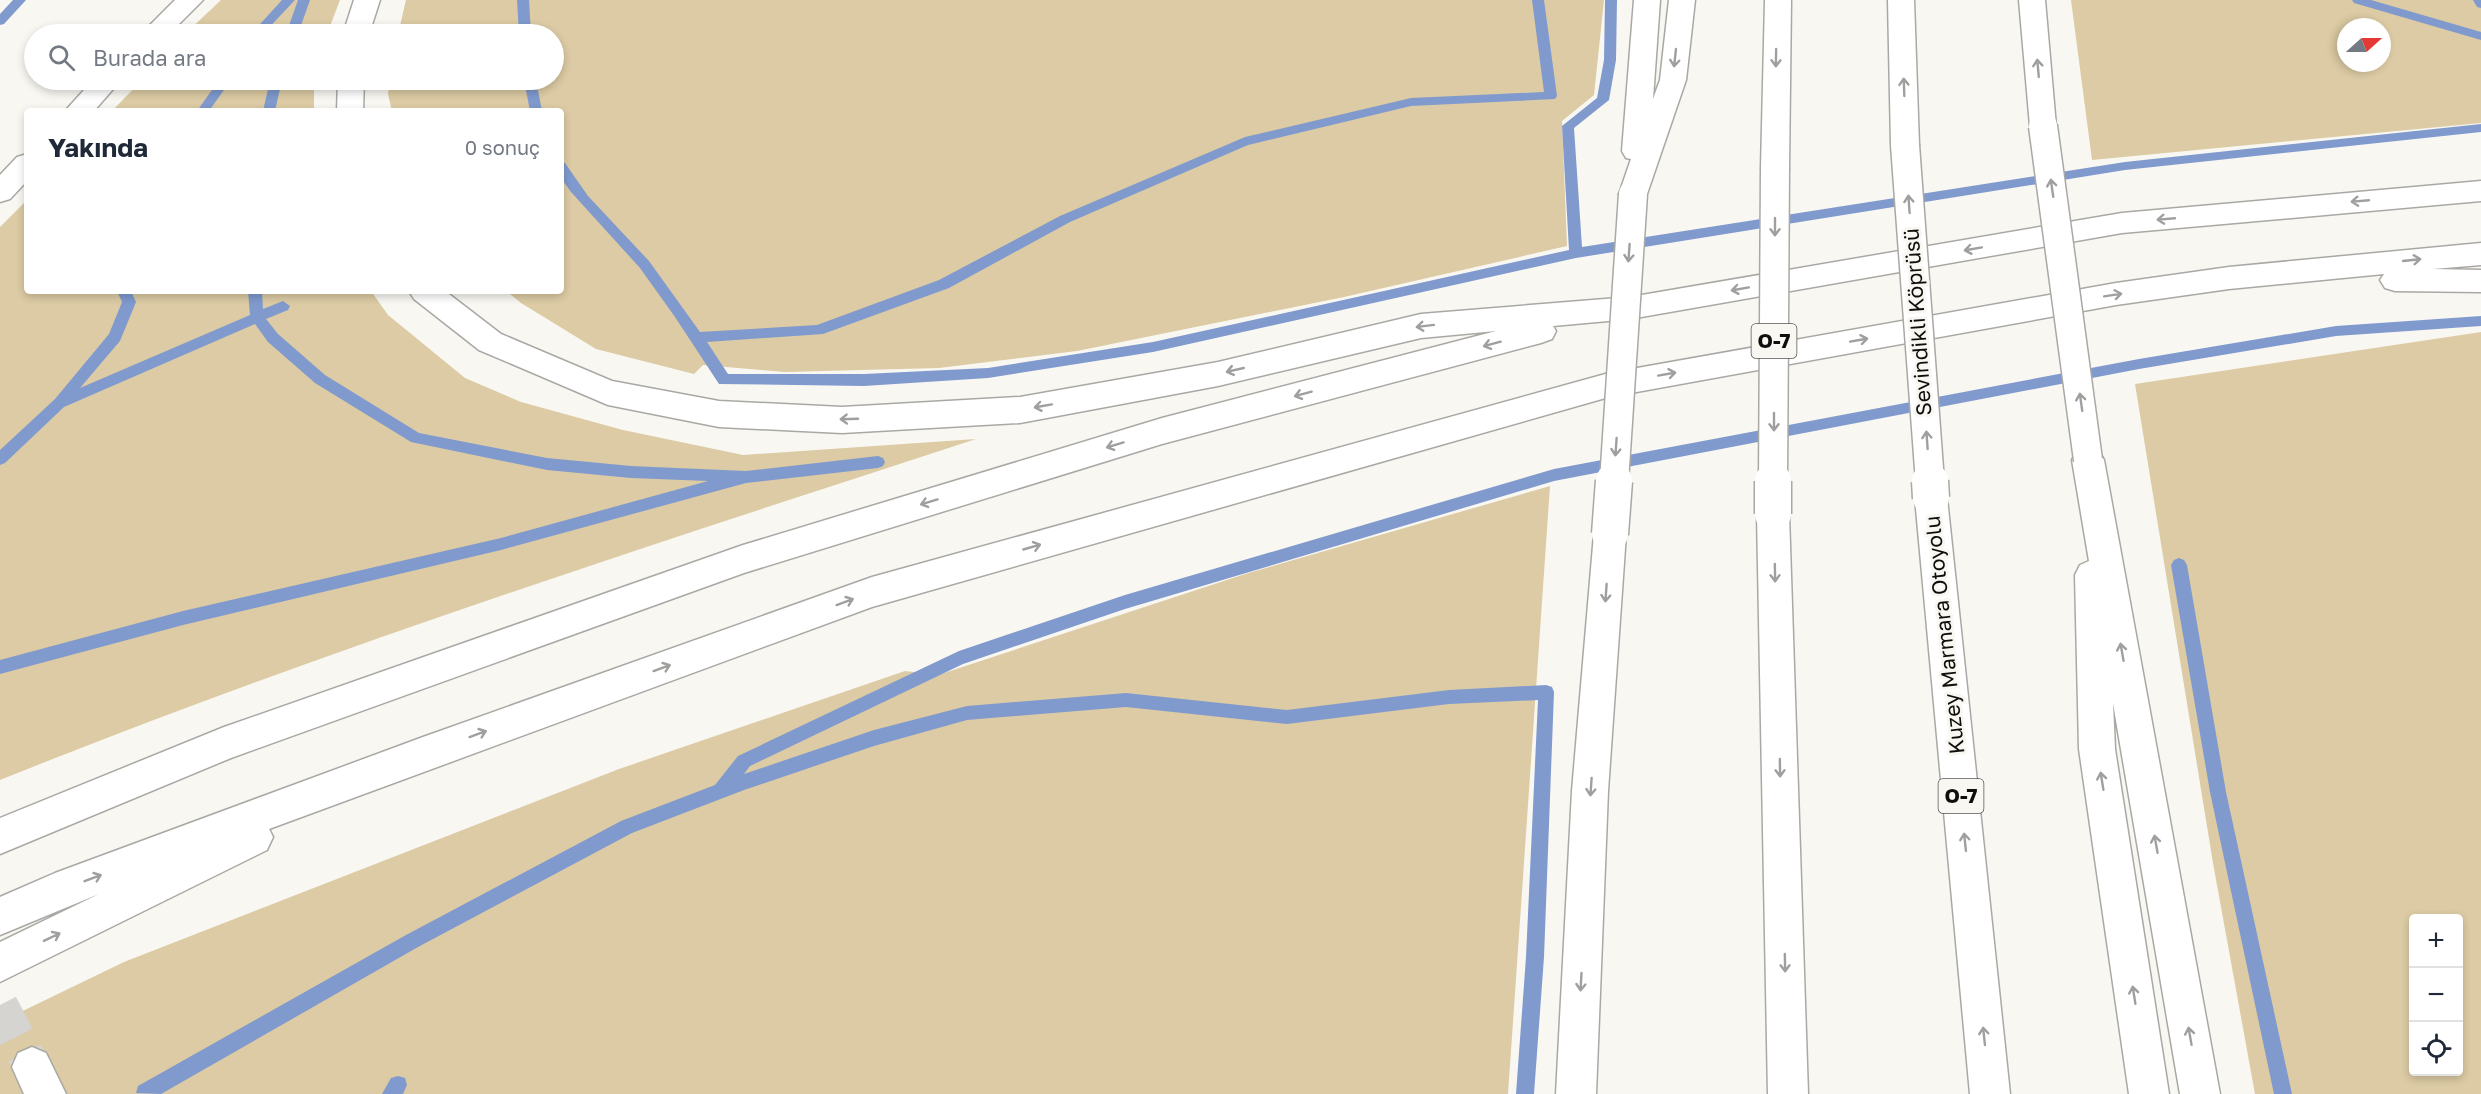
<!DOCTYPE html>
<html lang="tr">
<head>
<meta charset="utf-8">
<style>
  body { margin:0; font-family:"Golos Text",sans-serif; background:#f2f2f3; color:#1f2937 }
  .controls { position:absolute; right:18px; bottom:18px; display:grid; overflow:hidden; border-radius:6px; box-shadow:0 3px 9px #0003 }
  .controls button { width:54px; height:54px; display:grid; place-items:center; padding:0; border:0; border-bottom:2px solid #e0e1e3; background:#fff; color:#1f2937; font:30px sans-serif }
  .compass { position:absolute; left:2337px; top:18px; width:54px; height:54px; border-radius:50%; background:#fff; box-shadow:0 3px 9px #0003; rotate:69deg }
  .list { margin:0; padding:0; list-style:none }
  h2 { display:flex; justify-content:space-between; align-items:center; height:78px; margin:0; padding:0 24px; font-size:26px }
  h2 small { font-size:20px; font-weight:400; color:#747a83 }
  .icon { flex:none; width:33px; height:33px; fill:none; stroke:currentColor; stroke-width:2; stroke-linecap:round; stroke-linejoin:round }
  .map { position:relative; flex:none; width:2481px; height:1094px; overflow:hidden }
  .search { position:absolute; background:#fff; box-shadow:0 3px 9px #0003; left:24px; top:24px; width:540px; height:66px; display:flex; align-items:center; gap:15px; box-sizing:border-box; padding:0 21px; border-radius:33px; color:#747a83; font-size:22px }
  .panel { position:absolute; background:#fff; box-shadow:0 3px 9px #0003; left:24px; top:108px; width:540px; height:186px; border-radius:6px }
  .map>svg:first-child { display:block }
</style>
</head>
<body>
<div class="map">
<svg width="2481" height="1094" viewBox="0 0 2481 1094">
  <rect width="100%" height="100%" fill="#f9f7f2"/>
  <g fill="#dccba4" fill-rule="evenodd">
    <path d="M221,0H340L327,34H185Z"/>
    <path d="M406,0H1604L1594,95L1562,121L1567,246L1344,297L1077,351L939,368L784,372L703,365L694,374L596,349L521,303L506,291H561V111H392L388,94L390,80H554V34H398Z"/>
    <path d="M2071,0H2481V123L2092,160ZM2346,27H2382V63H2346Z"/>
    <path d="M142,80H314V111H112Z"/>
    <path d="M27,200V291H371L388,315L465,378L521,402L623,430L743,455L976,439C648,546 320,651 0,780V227Z"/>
    <path d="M2481,332V1094H2255L2213,863L2135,384ZM2458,918V1072H2414V918Z"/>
    <path d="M1550,486L1508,1094H0V1022L124,962L619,769L905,671L938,675L1245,574Z"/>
  </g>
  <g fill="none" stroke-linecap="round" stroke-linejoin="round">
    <g fill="#809ace" fill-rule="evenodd">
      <path d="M13,0H26L4,24L0,25V14Z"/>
      <path d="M282,0H295L263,34H251Z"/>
      <path d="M298,0H310L298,34H286Z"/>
      <path d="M517,0H529L531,34H519Z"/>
      <path d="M1532,0H1544L1557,96L1555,99L1411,106L1248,145L1070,222L949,288L823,334L707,342L728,374H864L988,368L1153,342L1569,250L1562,126L1597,98L1604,60L1605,0H1617L1616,60L1609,100L1574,128L1582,247L2125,162L2481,124V132L2125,170L1576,258L1153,352L988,378L864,386L719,384L675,317L640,268L571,192L561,178V162L565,163L588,196L649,261L700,332L817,325L939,280L1060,216L1245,137L1411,98L1544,92Z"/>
      <path d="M2352,0H2371L2481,32V40L2354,3Z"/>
      <path d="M2473,0H2481V8L2477,7Z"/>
      <path d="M219,80H231L209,111H197Z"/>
      <path d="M270,80H282L275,111H263Z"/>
      <path d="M524,80H536L542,111H530Z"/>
      <path d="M117,291H131L136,302L120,341L80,388L250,315L248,291H262L263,309L283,301L290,306L288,310L266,319L278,334L325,375L419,433L547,458L631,466L746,471L878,456L883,458L885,462L883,466L878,468L746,483L501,550L183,625L0,674V660L183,611L501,538L708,481L631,478L547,470L411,442L315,383L268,342L255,324L64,407L5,463L0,465V450L55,399L109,334L122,302Z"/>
      <path d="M2481,316V326L2336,336L2139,369L1554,481L1125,609L963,664L750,766L744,774L874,730L967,706L1126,693L1287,710L1449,690L1546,685L1552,687L1554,692L1544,957L1534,1094H1516L1526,957L1538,700L1449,704L1287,724L1126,707L967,720L874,746L744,790L632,833L418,947L161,1094L136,1093L138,1086L406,935L621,821L715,785L738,756L959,651L1125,595L1554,469L2139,359L2336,326Z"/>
      <path d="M2179,558L2184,560L2187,565L2226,792L2292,1094H2274L2210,792L2171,565L2174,560Z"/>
      <path d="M398,1076L405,1078L407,1085L403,1094H382L391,1078Z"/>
    </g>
    <path stroke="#d6d4d0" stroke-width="36" stroke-dasharray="36 18" stroke-linecap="butt" d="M0,1005L32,1067"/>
    <g stroke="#aaa8a4" stroke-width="3">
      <path id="minor" d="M32,1047L46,1053L66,1094H24L12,1067L18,1053Z"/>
    </g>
    <g stroke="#aaa8a4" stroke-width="3">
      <g id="highway">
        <path d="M175,0H203L169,34H141Z"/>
        <path d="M354,0H380L369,34H343Z"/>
        <path d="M1634,0H1660L1653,99L1660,80L1669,0H1695L1686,80L1647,194L1643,201L1633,204L1623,201L1619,194L1631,159L1626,158L1622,151Z"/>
        <path d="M1765,0H1791L1789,168L1785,175L1775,178L1765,175L1761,168Z"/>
        <path d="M1888,0H1914L1919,145L1915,152L1905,155L1895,152L1891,145Z"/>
        <path d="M2019,0H2045L2056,126L2053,133L2043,135L2033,133L2030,126Z"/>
        <path d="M93,80H121L94,111H65Z"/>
        <path d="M338,80H364L363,111H337Z"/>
        <path d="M27,154V181L10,199L0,202V175L17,157Z"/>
        <path d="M2481,181V201L2122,233L1630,319L1553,326L1556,331L1552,339L1541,343L1162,444L744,573L231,758L0,854V818L224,727L743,545L1162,418L1496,331L1421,338L1218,386L1020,423L842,433L719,427L608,405L479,350L414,299L409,291H445L501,334L612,381L719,401L842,407L1020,397L1218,362L1421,314L1630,297L2122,213Z"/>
        <path d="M2481,243V265L2433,269L2481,270V292L2395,291L2385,288L2380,280L2384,274L2229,289L2116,305L1609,397L872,607L269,829L273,837L267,850L0,982V942L99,894L0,935V897L55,873L423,737L872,577L1609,373L2116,283L2229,267Z"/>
        <path d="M2088,447L2099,451L2104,460L2220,1094H2180L2113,703L2115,749L2169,1094H2129L2079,749L2075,575L2080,565L2089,561L2072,460L2077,451Z"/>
        <path d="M1931,484L1942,488L1947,498L2010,1094H1970L1915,498L1920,488Z"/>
        <path d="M1773,500L1785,504L1789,514L1808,1094H1768L1757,514L1761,504Z"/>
        <path d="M1610,520L1622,524L1626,534L1608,791L1596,1094H1556L1572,791L1594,534L1598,524Z"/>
      </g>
    </g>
    <use href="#minor" fill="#fff" fill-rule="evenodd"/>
    <use href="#highway" fill="#fff" fill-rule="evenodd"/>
    <g stroke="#aaa8a4" stroke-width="31" stroke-linecap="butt">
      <g id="highway-bridge-far1">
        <path d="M2043,126L2088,460"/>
        <path d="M1905,145L1930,482"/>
        <path d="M1614,482L1633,194"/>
        <path d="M1773,482L1775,168"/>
      </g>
    </g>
    <g stroke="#aaa8a4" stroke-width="39" stroke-linecap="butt">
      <g id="highway-bridge">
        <path d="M1930,481L1931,498"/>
        <path d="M1773,514V481"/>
        <path d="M1610,534L1614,481"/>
      </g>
    </g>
    <use href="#highway-bridge-far1" stroke="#fff" stroke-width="28"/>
    <use href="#highway-bridge" stroke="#fff" stroke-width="36"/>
  </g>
  <defs><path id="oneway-shaft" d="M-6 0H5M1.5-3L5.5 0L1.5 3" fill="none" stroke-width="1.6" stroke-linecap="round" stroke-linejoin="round" transform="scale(1.5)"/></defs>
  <g stroke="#9f9f9e">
    <use href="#oneway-shaft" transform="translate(1675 58) rotate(96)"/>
    <use href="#oneway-shaft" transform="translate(1776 58) rotate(91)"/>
    <use href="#oneway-shaft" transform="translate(2038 68) rotate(-95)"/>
    <use href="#oneway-shaft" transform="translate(1904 87) rotate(-92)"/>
    <use href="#oneway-shaft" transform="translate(2052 188) rotate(-98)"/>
    <use href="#oneway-shaft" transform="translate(2360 201) rotate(175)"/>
    <use href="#oneway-shaft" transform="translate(1909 204) rotate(-94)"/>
    <use href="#oneway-shaft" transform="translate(2166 219) rotate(175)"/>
    <use href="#oneway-shaft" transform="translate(1775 227) rotate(90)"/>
    <use href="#oneway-shaft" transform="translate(1973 249) rotate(170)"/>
    <use href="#oneway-shaft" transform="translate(1629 253) rotate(94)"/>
    <use href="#oneway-shaft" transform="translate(2412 260) rotate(-6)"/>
    <use href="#oneway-shaft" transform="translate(1740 289) rotate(170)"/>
    <use href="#oneway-shaft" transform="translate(2113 295) rotate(-9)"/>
    <use href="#oneway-shaft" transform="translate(1425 326) rotate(173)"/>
    <use href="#oneway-shaft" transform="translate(1859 340) rotate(-10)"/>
    <use href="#oneway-shaft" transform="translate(1492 344) rotate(165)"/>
    <use href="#oneway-shaft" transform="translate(1235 370) rotate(167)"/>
    <use href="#oneway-shaft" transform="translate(1667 374) rotate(-10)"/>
    <use href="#oneway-shaft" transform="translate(1303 394) rotate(165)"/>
    <use href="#oneway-shaft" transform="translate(2081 402) rotate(-98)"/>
    <use href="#oneway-shaft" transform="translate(1043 406) rotate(170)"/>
    <use href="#oneway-shaft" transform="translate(849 419) rotate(178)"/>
    <use href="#oneway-shaft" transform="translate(1774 422) rotate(90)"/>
    <use href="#oneway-shaft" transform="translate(1927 440) rotate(-94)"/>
    <use href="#oneway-shaft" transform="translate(1115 445) rotate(163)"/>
    <use href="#oneway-shaft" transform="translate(1616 447) rotate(94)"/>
    <use href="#oneway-shaft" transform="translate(929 502) rotate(163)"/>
    <use href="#oneway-shaft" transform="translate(1032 547) rotate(-16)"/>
    <use href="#oneway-shaft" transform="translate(1775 573) rotate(89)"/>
    <use href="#oneway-shaft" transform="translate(1606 593) rotate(94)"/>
    <use href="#oneway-shaft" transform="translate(845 602) rotate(-20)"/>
    <use href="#oneway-shaft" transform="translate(2122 652) rotate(-100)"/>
    <use href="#oneway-shaft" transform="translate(662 668) rotate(-20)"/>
    <use href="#oneway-shaft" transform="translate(478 734) rotate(-20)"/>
    <use href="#oneway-shaft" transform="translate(1780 768) rotate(89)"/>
    <use href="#oneway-shaft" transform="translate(2102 781) rotate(-99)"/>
    <use href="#oneway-shaft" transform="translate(1591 787) rotate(94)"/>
    <use href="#oneway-shaft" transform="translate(1965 842) rotate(-96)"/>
    <use href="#oneway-shaft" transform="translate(2156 844) rotate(-100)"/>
    <use href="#oneway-shaft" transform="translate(93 878) rotate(-21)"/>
    <use href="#oneway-shaft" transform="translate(52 937) rotate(-26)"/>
    <use href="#oneway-shaft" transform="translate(1785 963) rotate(89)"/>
    <use href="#oneway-shaft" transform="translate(1581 982) rotate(93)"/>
    <use href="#oneway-shaft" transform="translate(2134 995) rotate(-99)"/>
    <use href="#oneway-shaft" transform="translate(1984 1036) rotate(-96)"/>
    <use href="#oneway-shaft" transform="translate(2190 1036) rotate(-100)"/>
  </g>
  <g text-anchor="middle" stroke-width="6" stroke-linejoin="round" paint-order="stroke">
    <g fill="#f9f7f2" stroke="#545451" stroke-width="1.5">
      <rect x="1751.5" y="324" width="45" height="34" rx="4.5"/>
      <rect x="1938.5" y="779" width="45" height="34" rx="4.5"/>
    </g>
    <g font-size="20" font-weight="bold" fill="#0e0e0c">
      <text x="1774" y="348">O-7</text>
      <text x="1961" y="803">O-7</text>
    </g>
    <g font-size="21" fill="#0e0e0c" stroke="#f9f7f2">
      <text transform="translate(1918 322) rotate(-94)" y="7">Sevindikli Köprüsü</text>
      <text transform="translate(1945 635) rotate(-96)" y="7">Kuzey Marmara Otoyolu</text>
    </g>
  </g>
</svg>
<div class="controls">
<button>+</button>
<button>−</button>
<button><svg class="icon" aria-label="locate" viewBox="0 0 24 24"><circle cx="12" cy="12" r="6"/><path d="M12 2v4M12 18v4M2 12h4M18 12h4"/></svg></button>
</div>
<svg class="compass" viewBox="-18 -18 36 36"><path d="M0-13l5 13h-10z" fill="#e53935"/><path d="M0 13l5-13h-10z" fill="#747a83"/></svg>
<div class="search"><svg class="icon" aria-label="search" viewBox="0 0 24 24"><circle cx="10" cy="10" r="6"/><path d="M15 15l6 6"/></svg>Burada ara</div>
<section class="panel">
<h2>Yakında<small>0 sonuç</small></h2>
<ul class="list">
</ul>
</section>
</div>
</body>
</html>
